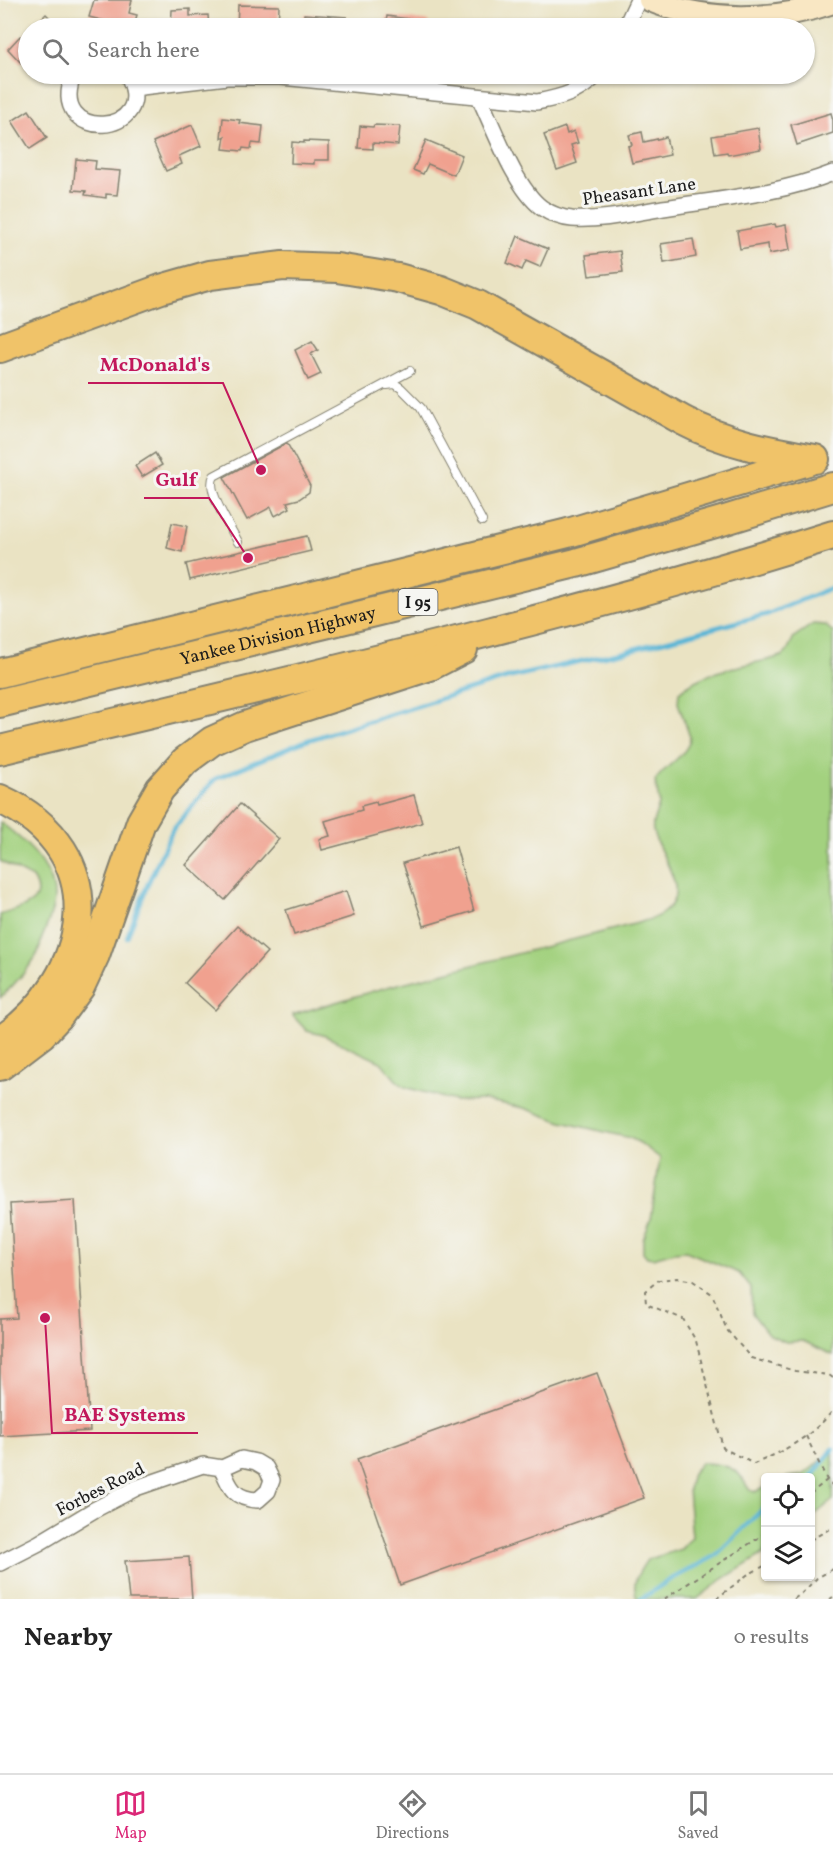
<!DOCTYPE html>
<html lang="en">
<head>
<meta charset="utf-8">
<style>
  body { margin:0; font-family:Vollkorn,serif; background:#f6f6f6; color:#222 }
  .controls { position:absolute; right:18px; bottom:18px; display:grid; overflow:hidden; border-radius:6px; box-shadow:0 2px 4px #0004 }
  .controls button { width:54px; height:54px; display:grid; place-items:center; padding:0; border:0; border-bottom:2px solid #e0e0e0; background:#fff; color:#222; font:30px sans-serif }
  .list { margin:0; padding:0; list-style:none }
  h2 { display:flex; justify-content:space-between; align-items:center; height:78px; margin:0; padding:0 24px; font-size:26px }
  h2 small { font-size:20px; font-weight:400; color:#767676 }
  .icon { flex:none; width:33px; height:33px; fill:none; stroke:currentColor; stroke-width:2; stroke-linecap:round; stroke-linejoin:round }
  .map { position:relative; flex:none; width:833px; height:1599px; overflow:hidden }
  .search { position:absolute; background:#fff; box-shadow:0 2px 4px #0004; left:18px; right:18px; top:18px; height:66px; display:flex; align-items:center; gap:15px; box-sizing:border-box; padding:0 21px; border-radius:33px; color:#767676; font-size:22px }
  .sheet { height:174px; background:#fff }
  nav { display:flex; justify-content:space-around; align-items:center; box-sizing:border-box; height:84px; border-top:2px solid #e0e0e0; background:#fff; font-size:16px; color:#767676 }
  nav a { display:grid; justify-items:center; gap:3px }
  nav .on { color:#db2777 }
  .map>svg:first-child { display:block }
</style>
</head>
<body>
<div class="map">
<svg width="833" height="1599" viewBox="0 0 833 1599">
  <rect width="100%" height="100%" fill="#f6f6f2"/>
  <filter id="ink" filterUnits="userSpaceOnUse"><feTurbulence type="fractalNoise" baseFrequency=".0167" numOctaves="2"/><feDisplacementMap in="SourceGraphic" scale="12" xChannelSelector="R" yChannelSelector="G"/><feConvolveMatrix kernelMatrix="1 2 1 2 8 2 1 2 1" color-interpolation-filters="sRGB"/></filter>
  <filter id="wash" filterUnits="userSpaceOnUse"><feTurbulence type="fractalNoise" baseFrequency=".008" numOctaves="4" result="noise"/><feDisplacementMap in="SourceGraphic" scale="24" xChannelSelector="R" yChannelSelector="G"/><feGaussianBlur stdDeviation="1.35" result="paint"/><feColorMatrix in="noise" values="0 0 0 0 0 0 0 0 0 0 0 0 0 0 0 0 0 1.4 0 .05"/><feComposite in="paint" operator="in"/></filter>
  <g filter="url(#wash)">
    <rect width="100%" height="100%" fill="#eae3c3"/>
    <g fill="#a3d17f" stroke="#60764e" stroke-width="1.5">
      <path d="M813,624L825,625L833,632V1355L803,1341L786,1342L768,1334L752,1313L751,1288L739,1273L686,1251L674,1252L653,1258L647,1257L643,1252V1240L651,1219L660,1158L640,1143L630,1138L562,1122L524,1108L484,1100L455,1101L405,1087L396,1080L381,1062L323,1035L307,1031L292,1015L387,987L634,924C644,921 656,919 664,912C693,891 658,855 653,831C651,820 657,814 659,804C659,797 656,787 655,781C664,766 690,754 690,737L678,703L679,692C708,667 747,667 782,656L786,653L794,637Z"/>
      <path d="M0,822C23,839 56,868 54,899C53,914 47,925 42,938C40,941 41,944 40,947C36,962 12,987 0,998V915C18,908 49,905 32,878L0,861Z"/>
      <path d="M833,1451V1500L811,1518L810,1478L786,1477L803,1475Z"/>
      <path d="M701,1463C716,1463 734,1465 742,1478C747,1486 747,1489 755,1492L765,1487V1553L723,1579L697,1599H637C631,1583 638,1573 647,1560L681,1549L692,1537L688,1489L692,1473Z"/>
    </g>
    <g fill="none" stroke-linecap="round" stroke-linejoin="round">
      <g stroke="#58b5d6" stroke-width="4.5">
        <path d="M127,937L149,881L173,829L215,779L305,741L507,678L630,650L768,614L833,587"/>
        <path d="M810,1479L833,1449"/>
        <path d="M641,1599L668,1581L715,1556L766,1506"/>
      </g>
    </g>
    <g id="blocks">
      <g fill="#f0a18f">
        <path d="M94,0H132L129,13L137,15L133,28L89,17Z"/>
        <path d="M238,5L279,6L278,28H237Z"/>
        <path d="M190,9V16L208,15L209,28H171L172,10Z"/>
        <path d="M46,14L60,28H32Z"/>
        <path d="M304,14L347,17L346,28H303Z"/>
        <path d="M387,16L429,22L428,28H385Z"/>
        <path d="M28,32V55L21,63L8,49L20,36L22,38Z"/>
        <path d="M29,110L47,138L30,149L12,121Z"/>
        <path d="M831,113L833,120V133L797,145L791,125Z"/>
        <path d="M223,118L240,120L239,123L263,126L261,144L252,143L251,149L243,148L242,151L223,149L225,136L221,138Z"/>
        <path d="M192,125L201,146L179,156L182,164L166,171L153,142Z"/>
        <path d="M374,125L400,126L398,145L373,143V149L358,148L360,126L373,127Z"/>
        <path d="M565,127L567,134L574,131L578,143L571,145L577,163L557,170L544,135Z"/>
        <path d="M758,128L761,149L728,155L727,152L715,154L712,136Z"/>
        <path d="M642,132L644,142L666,137L670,155L632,163L628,146L632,145L629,135Z"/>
        <path d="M426,140L462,155L454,175L428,164L423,174L413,170Z"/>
        <path d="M304,141L329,142V160H314V164L291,163L292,142L304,143Z"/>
        <path d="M76,159L96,161L95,169L120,171L117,195L106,194V198L85,195L86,191L73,190Z"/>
        <path d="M775,224L776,227L786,225L790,250L769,254L768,244L740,249L737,231Z"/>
        <path d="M518,236L548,249L540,267L526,261L522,270L507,263Z"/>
        <path d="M693,239L696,257L664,263L661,244Z"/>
        <path d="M620,251L623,272L589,276L586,255Z"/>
        <path d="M312,341L318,350L311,354L321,374L308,380L295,350Z"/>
        <path d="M287,443L310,486L309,492L299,499L287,502L290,508L275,516L271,507L247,520L224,477Z"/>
        <path d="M155,453L162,465L142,477L135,466Z"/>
        <path d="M172,523L187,526L182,552L167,548Z"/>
        <path d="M307,536L311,551L190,580L186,564Z"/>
        <path d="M414,795L422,823L322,850L319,839L330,836L325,821L362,810L361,806L376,802L377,805Z"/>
        <path d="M240,804L279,839L225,900L186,865Z"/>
        <path d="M456,847L474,911L424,926L403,863Z"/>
        <path d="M346,891L354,916L294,935L286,910Z"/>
        <path d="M237,926L267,952L215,1010L185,983Z"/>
        <path d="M75,1200L90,1431L0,1436V1319L17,1318L10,1204Z"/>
        <path d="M597,1373L644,1498L400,1585L357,1459Z"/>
        <path d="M189,1557L192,1599H129L125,1561Z"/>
      </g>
    </g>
  </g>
  <g filter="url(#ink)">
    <use href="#blocks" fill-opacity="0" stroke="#838070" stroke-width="1.5"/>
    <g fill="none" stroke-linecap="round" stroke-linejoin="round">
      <g stroke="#838070" stroke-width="10">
        <g id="lane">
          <path d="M387,385L395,384L401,388L421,408L482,521"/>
          <path d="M238,542C231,528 205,490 214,476L410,371"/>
        </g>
      </g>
      <g stroke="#838070" stroke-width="18">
        <g id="street">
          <path d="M625,28L638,0"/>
          <path d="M74,74C44,145 163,137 127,74"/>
          <path d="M133,88L227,77H281L537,102C563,97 578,93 598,74"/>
          <path d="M479,97C494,128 515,188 542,208C551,214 561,218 572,219C602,221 633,213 663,208C720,199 779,194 833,173"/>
          <path d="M0,1563L39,1543L94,1510L136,1488L203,1465L222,1468L242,1459L256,1462L266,1468L272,1480L268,1491L258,1500C235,1499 230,1489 222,1468"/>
        </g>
      </g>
      <g stroke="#838070" stroke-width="26">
        <path id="secondary" d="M650,0C706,23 776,22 833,2"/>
      </g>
      <g stroke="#838070" stroke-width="32">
        <g id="highway">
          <path d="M0,348L161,289L210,275L283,266L337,268L398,278L441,290L478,305L684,421C726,443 769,451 815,459"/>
          <path d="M0,673L568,533L808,461"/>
          <path id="s1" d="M0,703L576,563L722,521L833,487"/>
          <path d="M0,750C279,683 559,621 833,535"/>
          <path d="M0,799C116,852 93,978 0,1041"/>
          <path d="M0,1066L42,1034L58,1017L80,987L95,955L141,822L160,789L185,761L212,741L245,726L430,666L463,649"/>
        </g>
      </g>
      <g stroke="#838070" stroke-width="2" stroke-dasharray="4.5 4.5" stroke-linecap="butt">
        <path d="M833,1378L829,1375L795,1371L751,1358L727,1330L712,1294L693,1281L677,1278L659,1280L645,1291L646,1304L683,1319L696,1341L723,1448L754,1464C784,1451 813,1436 833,1410"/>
        <path d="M806,1436L827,1480L833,1486"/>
        <path d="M810,1494L827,1480"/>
        <path d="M810,1540L833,1527"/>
        <path d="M664,1599L766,1533"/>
        <path d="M716,1599L747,1575L766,1565"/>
        <path d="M794,1599L802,1593L817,1578L833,1569"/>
        <path d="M830,1599L833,1597"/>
      </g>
      <use href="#lane" stroke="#fff" stroke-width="8"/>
      <use href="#street" stroke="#fff" stroke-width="15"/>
      <use href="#secondary" stroke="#f9e7c3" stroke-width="22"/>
      <use href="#highway" stroke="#f0c369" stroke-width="28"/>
    </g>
  </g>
  <g text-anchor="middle" stroke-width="6" stroke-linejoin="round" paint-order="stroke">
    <rect fill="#f6f6f2" stroke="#5d5d5c" stroke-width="1.5" x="398.5" y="589" width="39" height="26" rx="4.5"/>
    <g font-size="16" font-weight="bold" fill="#1c1c1c">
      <text x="418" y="608">I 95</text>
    </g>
    <g font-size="18" fill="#1c1c1c" stroke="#f6f6f2">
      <text transform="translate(639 191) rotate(-8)" y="6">Pheasant Lane</text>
      <text dy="6" stroke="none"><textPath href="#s1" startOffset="286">Yankee Division Highway</textPath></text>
      <text transform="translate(100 1489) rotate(-27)" y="6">Forbes Road</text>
    </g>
  </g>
  <path fill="none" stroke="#c2185b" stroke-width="2" d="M261 470L223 383H88M248 558L209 498H144M45 1318L52 1433H198"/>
  <g fill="#c2185b" stroke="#f6f6f2" stroke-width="2">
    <circle cx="261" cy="470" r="6"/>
    <circle cx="248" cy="558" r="6"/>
    <circle cx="45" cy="1318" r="6"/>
  </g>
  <g font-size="20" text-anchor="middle" font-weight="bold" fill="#c2185b" stroke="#f6f6f2" stroke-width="6" stroke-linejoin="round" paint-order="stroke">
    <text x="155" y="371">McDonald's</text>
    <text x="176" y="486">Gulf</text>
    <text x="125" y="1421">BAE Systems</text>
  </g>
</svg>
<div class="controls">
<button><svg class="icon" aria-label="locate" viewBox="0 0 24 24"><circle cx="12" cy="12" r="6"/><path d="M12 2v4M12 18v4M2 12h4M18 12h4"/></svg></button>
<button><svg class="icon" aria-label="layers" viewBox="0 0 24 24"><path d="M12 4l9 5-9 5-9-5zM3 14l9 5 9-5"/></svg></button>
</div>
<div class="search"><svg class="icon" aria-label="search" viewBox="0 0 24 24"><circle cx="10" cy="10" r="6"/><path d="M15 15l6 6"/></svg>Search here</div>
</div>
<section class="sheet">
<h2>Nearby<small>0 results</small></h2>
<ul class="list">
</ul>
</section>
<nav>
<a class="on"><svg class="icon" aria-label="map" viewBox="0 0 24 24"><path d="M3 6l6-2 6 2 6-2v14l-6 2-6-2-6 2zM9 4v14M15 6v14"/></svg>Map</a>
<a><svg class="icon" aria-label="directions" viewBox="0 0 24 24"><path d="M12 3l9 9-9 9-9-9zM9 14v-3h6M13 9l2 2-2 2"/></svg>Directions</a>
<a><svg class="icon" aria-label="saved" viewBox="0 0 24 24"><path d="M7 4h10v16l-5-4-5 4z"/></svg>Saved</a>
</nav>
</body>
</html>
